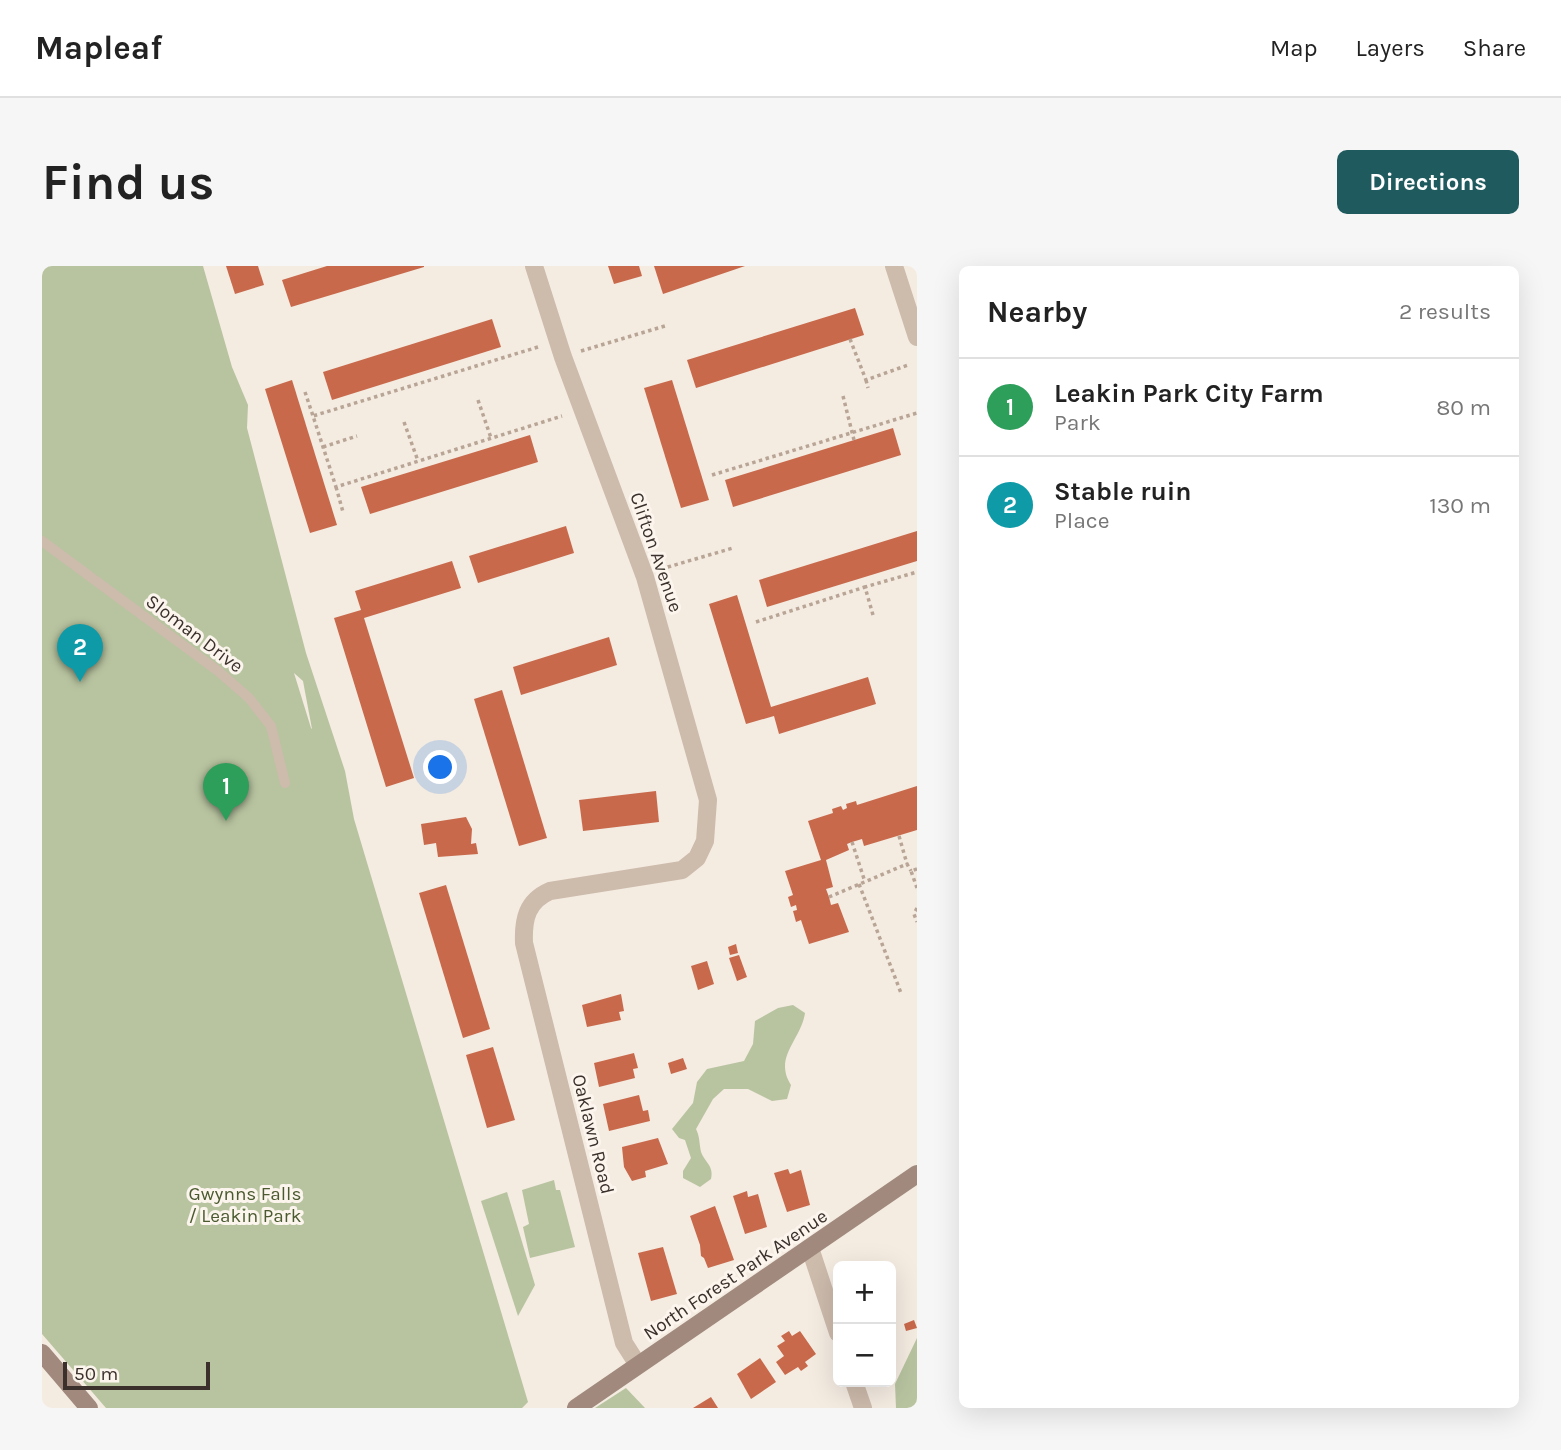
<!DOCTYPE html>
<html lang="en">
<head>
<meta charset="utf-8">
<style>
  body { margin:0; font-family:Karla,sans-serif; background:#f6f6f6; color:#222 }
  .controls { position:absolute; right:21px; bottom:21px; display:grid; overflow:hidden; border-radius:10px; box-shadow:0 7px 28px #0002 }
  .controls button { width:63px; height:63px; display:grid; place-items:center; padding:0; border:0; border-bottom:2px solid #e0e0e0; background:#fff; color:#222; font:35px sans-serif }
  .scale { position:absolute; left:21px; bottom:18px; width:147px; box-sizing:border-box; padding-left:7px; border:4px solid #3b302b; border-top:0; font-size:19px; line-height:24px; white-space:nowrap; color:#3b302b; -webkit-text-stroke:5px #fbf5ee; paint-order:stroke }
  .you { position:absolute; left:399px; top:502px; width:24px; height:24px; margin:-18px; border:5px solid #fff; border-radius:50%; background:#1a73e8; box-shadow:0 0 0 10px #1a73e833 }
  .badge { display:grid; place-items:center; width:46px; height:46px; border-radius:50%; background:#1f5a5e; color:#fff; font-size:23px; font-weight:700 }
  .pin { position:absolute; translate:-50% -58px; filter:drop-shadow(0 2px 4px #0008) }
  .pin::after { content:''; position:absolute; top:37px; width:24px; height:21px; background:inherit; clip-path:polygon(0 0,100% 0,50% 100%) }
  .list { margin:0; padding:0; list-style:none }
  h2 { display:flex; justify-content:space-between; align-items:center; height:91px; margin:0; padding:0 28px; font-size:30px }
  h2 small { font-size:23px; font-weight:400; color:#767676 }
  .list li { display:grid; grid-template-columns:46px 1fr auto; gap:21px; align-items:center; box-sizing:border-box; height:98px; padding:0 28px; border-top:2px solid #e0e0e0 }
  .list b { display:block; font-size:26px; white-space:nowrap }
  .list p { margin:0; font-size:23px; white-space:nowrap; color:#767676 }
  .list em { font-size:23px; font-style:normal; color:#767676 }
  .map { position:relative; flex:none; width:875px; height:1142px; overflow:hidden; border-radius:10px }
  header { display:flex; align-items:center; gap:42px; box-sizing:border-box; height:98px; padding:0 35px; background:#fff; border-bottom:2px solid #e0e0e0 }
  header strong { font-size:33px }
  nav { display:flex; gap:38px; margin-inline-start:auto; font-size:24px }
  .intro { display:flex; align-items:center; justify-content:space-between; box-sizing:border-box; height:168px; padding:0 42px }
  h1 { margin:0; font-size:49px }
  .button { padding:18px 32px; border-radius:10px; background:#1f5a5e; color:#fff; font-size:24px; font-weight:700 }
  main { display:flex; gap:42px; padding:0 42px }
  aside { flex:1; background:#fff; border-radius:10px; box-shadow:0 7px 28px #0002 }
  .map>svg:first-child { display:block }
</style>
</head>
<body>
<header>
<strong>Mapleaf</strong>
<nav><a>Map</a><a>Layers</a><a>Share</a></nav>
</header>
<div class="intro"><h1>Find us</h1><a class="button">Directions</a></div>
<main>
<div class="map">
<svg width="875" height="1142" viewBox="0 0 875 1142">
  <rect width="100%" height="100%" fill="#f4ebe1"/>
  <g fill="#b8c4a0" fill-rule="evenodd">
    <path d="M0,0H161L190,101L206,139L205,162L264,387L303,505L312,553L486,1136L480,1142H64L0,1068ZM252,407L261,415L270,463L269,462Z"/>
    <path d="M751,739L763,747C759,774 731,791 749,819L745,833L730,835L706,823H682L671,833L654,863C658,871 657,877 659,886C663,897 672,899 669,913L658,921L641,912V905L649,892L643,874L637,872L630,863L651,837L655,816L665,803L702,795L711,778L713,755L736,742Z"/>
    <path d="M512,914L514,924H518L533,981L488,992L481,961L487,958L480,924Z"/>
    <path d="M465,926L493,1019L476,1050L439,935Z"/>
    <path d="M875,1072V1142H854L853,1118Z"/>
    <path d="M584,1122L603,1142H553Z"/>
  </g>
  <g fill="#c8694b">
    <path d="M184,0H216L222,19L193,28Z"/>
    <path d="M285,0H382V1L249,41L240,14Z"/>
    <path d="M566,0H597L600,10L572,18Z"/>
    <path d="M612,0H703L621,28Z"/>
    <path d="M813,42L822,69L654,122L645,94Z"/>
    <path d="M450,53L459,81L290,134L281,106Z"/>
    <path d="M250,114L295,259L268,267L223,123Z"/>
    <path d="M630,114L667,234L639,242L602,122Z"/>
    <path d="M851,162L859,189L691,241L683,214Z"/>
    <path d="M488,169L496,196L328,248L319,221Z"/>
    <path d="M524,260L532,287L436,317L427,290Z"/>
    <path d="M875,265V295L725,341L717,314Z"/>
    <path d="M410,295L419,322L322,352L372,512L344,521L292,352L319,344L313,325Z"/>
    <path d="M695,329L729,441L826,411L834,438L737,468L732,450L704,458L667,338Z"/>
    <path d="M567,371L575,399L479,429L471,401Z"/>
    <path d="M460,424L505,572L477,580L432,433Z"/>
    <path d="M875,520V564L822,580L820,573L810,576L805,578L807,584L784,594L791,621L784,623L787,631L789,639L796,637L807,666L767,678L759,654L754,656L751,645L755,644L754,639L749,641L746,631L751,629L743,605L779,594L766,555L791,547L790,543L799,540L801,544L805,542L804,538L814,535L815,539Z"/>
    <path d="M614,525L617,556L541,565L537,534Z"/>
    <path d="M424,551L430,563L429,578L434,577L436,588L396,591L394,577L382,579L379,558Z"/>
    <path d="M404,619L448,763L421,772L377,627Z"/>
    <path d="M694,678L696,687L688,689L686,681Z"/>
    <path d="M697,689L705,711L695,715L687,692Z"/>
    <path d="M665,695L672,718L656,724L649,700Z"/>
    <path d="M579,728L582,745L577,746L579,754L545,761L540,739Z"/>
    <path d="M451,781L473,854L445,862L424,789Z"/>
    <path d="M592,787L596,802L591,803L593,812L557,821L552,797Z"/>
    <path d="M641,792L645,803L629,808L626,797Z"/>
    <path d="M597,829L601,845L606,844L608,855L567,865L561,838Z"/>
    <path d="M616,872L626,898L603,905L604,911L590,915L582,901L580,881Z"/>
    <path d="M746,903L748,908L759,904L768,939L745,946L732,907Z"/>
    <path d="M705,925L706,931L716,928L725,961L703,968L691,930Z"/>
    <path d="M673,940L692,994L666,1002L662,992L659,990L658,979L648,950Z"/>
    <path d="M621,981L635,1028L609,1035L596,987Z"/>
    <path d="M872,1054L875,1062L864,1065L862,1058Z"/>
    <path d="M747,1065L750,1070L758,1065L774,1088L763,1096L766,1100L759,1105L756,1101L743,1109L734,1096L742,1090L735,1080L743,1075L739,1070Z"/>
    <path d="M718,1092L734,1116L709,1133L695,1108Z"/>
    <path d="M669,1131L676,1142H651Z"/>
  </g>
  <g fill="none" stroke-linecap="round" stroke-linejoin="round">
    <g stroke="#b9a596" stroke-width="3.5" stroke-dasharray="3.5 3.5" stroke-linecap="butt">
      <path d="M808,73L824,114L866,99"/>
      <path d="M496,81L271,150L294,221L520,150"/>
      <path d="M539,85L623,60"/>
      <path d="M824,114L826,122"/>
      <path d="M263,126L271,150"/>
      <path d="M801,130L812,174"/>
      <path d="M436,134L449,172"/>
      <path d="M362,156L376,195"/>
      <path d="M281,181L315,170"/>
      <path d="M670,209L875,147"/>
      <path d="M294,221L301,246"/>
      <path d="M619,303L691,282"/>
      <path d="M831,349L823,321L875,306"/>
      <path d="M714,356L823,321"/>
      <path d="M857,570L865,598"/>
      <path d="M810,576L823,616"/>
      <path d="M875,603L869,605L875,622"/>
      <path d="M817,618L859,727"/>
      <path d="M787,631L865,598L869,605"/>
      <path d="M875,642L872,648L875,656"/>
    </g>
    <path stroke="#cdbbac" stroke-width="10" d="M0,275L176,405L207,432L229,460L243,517"/>
    <g stroke="#cdbbac" stroke-width="18">
      <path d="M492,0L521,91L603,311L666,534L663,575L655,592L640,604L508,625C485,635 481,653 482,677L582,1077L596,1099"/>
      <path d="M852,0L875,71"/>
      <path d="M768,982L796,1067"/>
      <path d="M812,1116L821,1142"/>
    </g>
    <g stroke="#a18a7d" stroke-width="18">
      <path d="M0,1087L47,1142"/>
      <path d="M534,1142L875,908"/>
    </g>
  </g>
  <g text-anchor="middle" stroke-width="6" stroke-linejoin="round" paint-order="stroke">
    <g font-size="19" fill="#3b302b" stroke="#fbf5ee">
      <text transform="translate(615 286) rotate(71)" y="7">Clifton Avenue</text>
      <text transform="translate(153 367) rotate(37)" y="7">Sloman Drive</text>
      <text transform="translate(552 868) rotate(76)" y="7">Oaklawn Road</text>
      <text transform="translate(693 1008) rotate(-34)" y="7">North Forest Park Avenue</text>
    </g>
    <g font-size="19" fill="#4a5a2e" stroke="#fbf5ee">
      <text x="203" y="934">Gwynns Falls<tspan x="203" dy="22">/ Leakin Park</tspan></text>
    </g>
  </g>
</svg>
<div class="controls">
<button>+</button>
<button>−</button>
</div>
<div class="scale">50 m</div>
<div class="you"></div>
<div class="pin badge" style="left:184px;top:555px;background:#2e9e5b">1</div>
<div class="pin badge" style="left:38px;top:416px;background:#0f9aa8">2</div>
</div>
<aside>
<h2>Nearby<small>2 results</small></h2>
<ul class="list">
<li><span class="badge" style="background:#2e9e5b">1</span><div><b>Leakin Park City Farm</b><p>Park</p></div><em>80 m</em></li>
<li><span class="badge" style="background:#0f9aa8">2</span><div><b>Stable ruin</b><p>Place</p></div><em>130 m</em></li>
</ul>
</aside>
</main>
</body>
</html>
